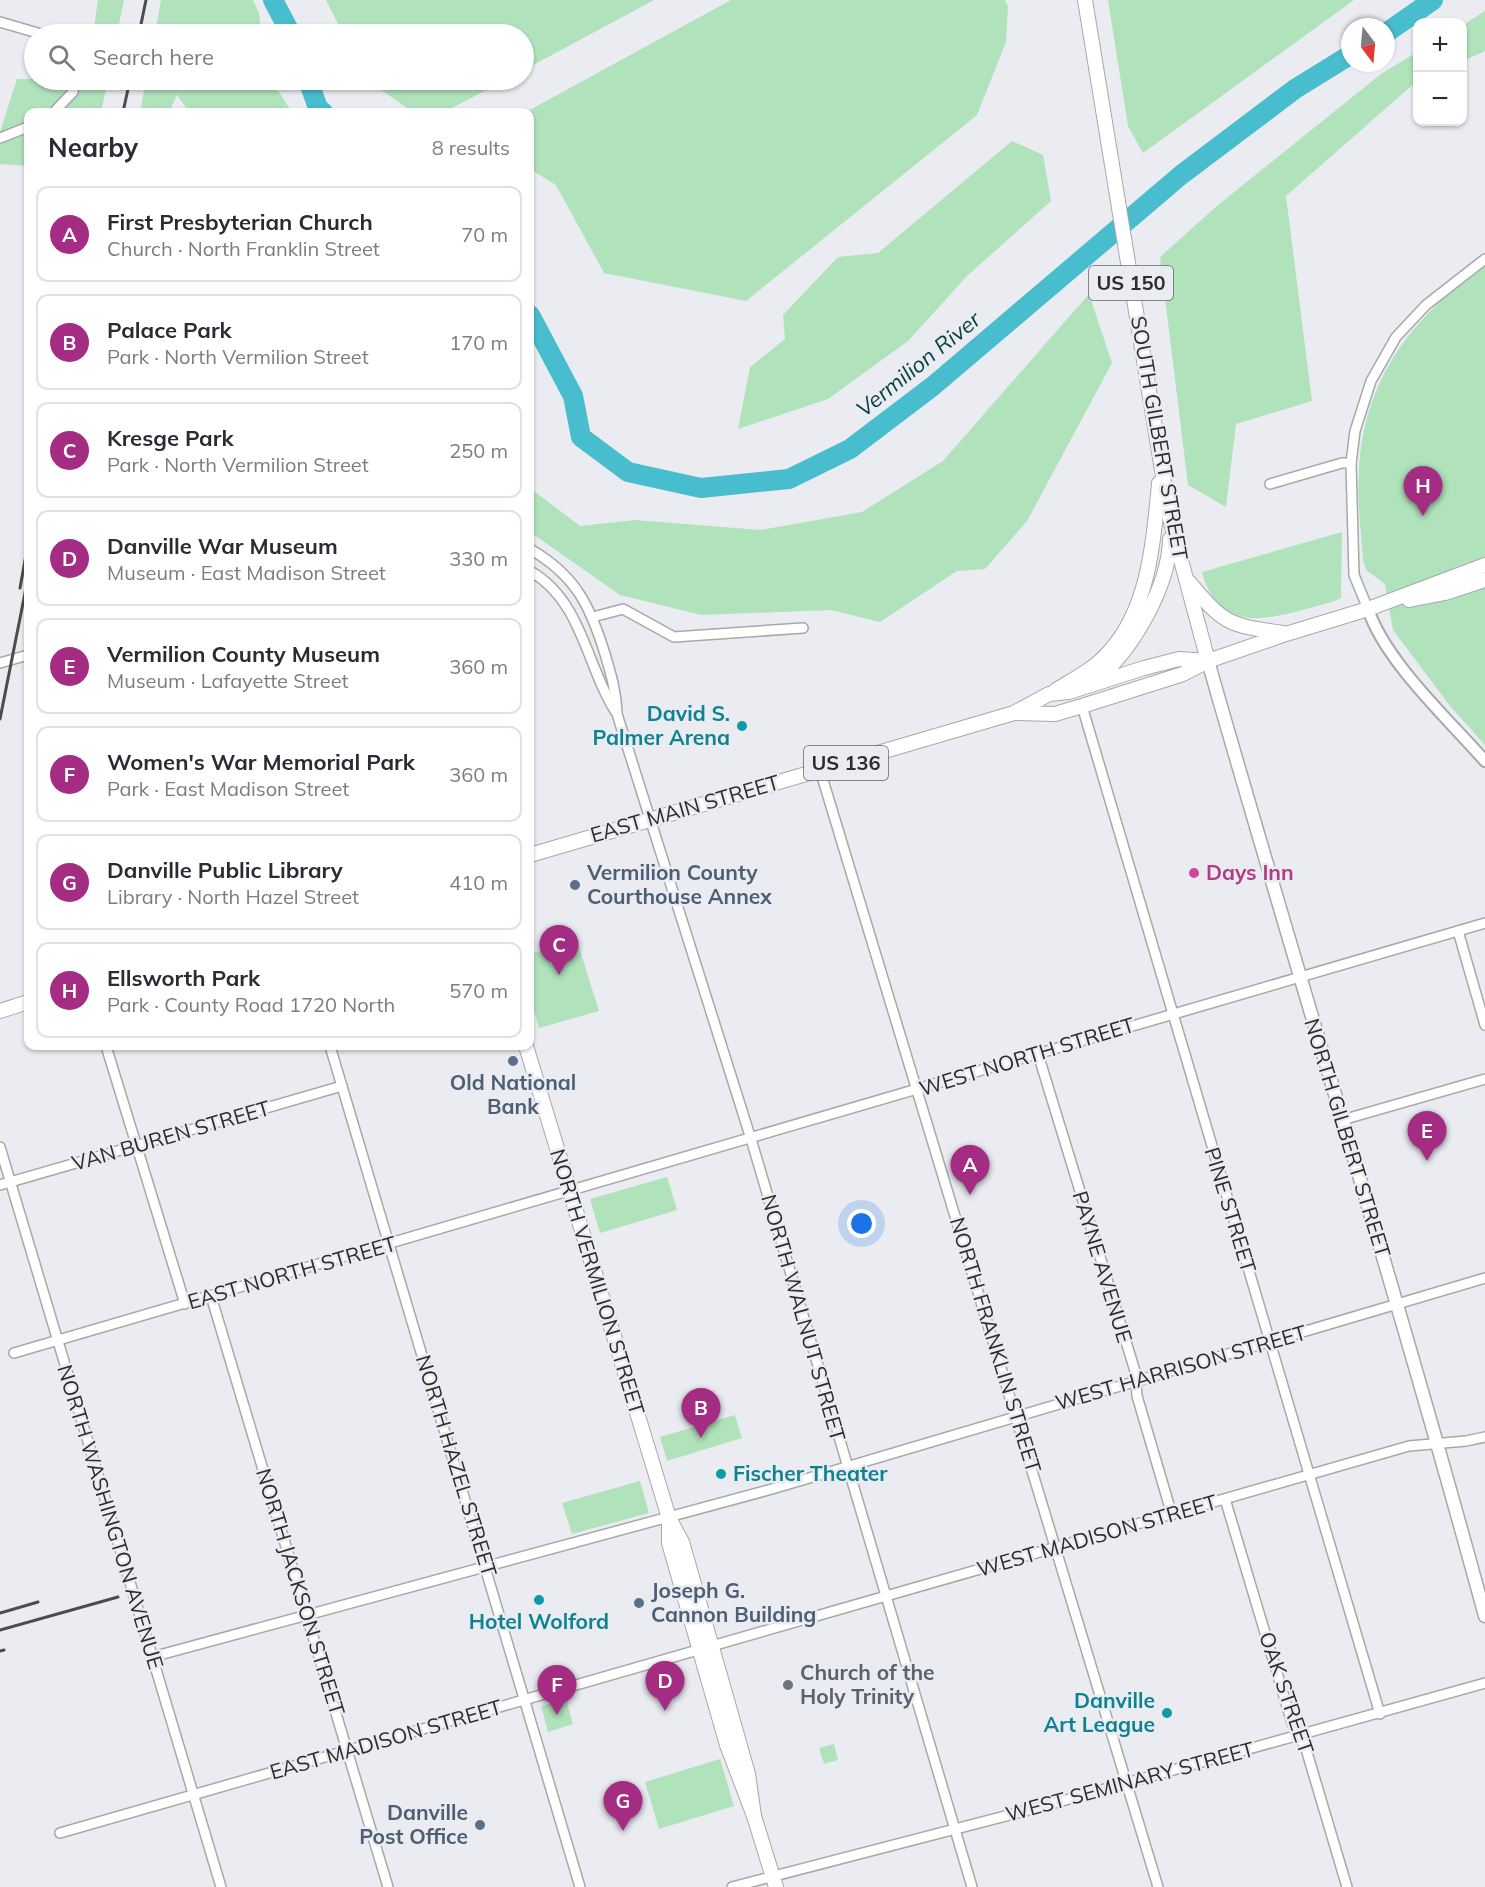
<!DOCTYPE html>
<html lang="en">
<head>
<meta charset="utf-8">
<style>
  body { margin:0; font-family:Mulish,sans-serif; background:#f2f2f3; color:#2b2b33 }
  .controls { position:absolute; right:18px; top:18px; display:grid; overflow:hidden; border-radius:12px; box-shadow:0 2px 4px #0004 }
  .controls button { width:54px; height:54px; display:grid; place-items:center; padding:0; border:0; border-bottom:2px solid #e1e1e2; background:#fff; color:#2b2b33; font:30px sans-serif }
  .compass { position:absolute; left:1341px; top:18px; width:54px; height:54px; border-radius:50%; background:#fff; box-shadow:0 2px 4px #0004; rotate:164deg }
  .you { position:absolute; left:862px; top:1224px; width:21px; height:21px; margin:-15px; border:4px solid #fff; border-radius:50%; background:#1a73e8; box-shadow:0 0 0 9px #1a73e833 }
  .badge { display:grid; place-items:center; width:39px; height:39px; border-radius:50%; background:#a42c83; color:#fff; font-size:20px; font-weight:700 }
  .pin { position:absolute; translate:-50% -50px; filter:drop-shadow(0 2px 3px #0008) }
  .pin::after { content:''; position:absolute; top:32px; width:21px; height:18px; background:inherit; clip-path:polygon(0 0,100% 0,50% 100%) }
  .list { margin:0; padding:0; list-style:none }
  h2 { display:flex; justify-content:space-between; align-items:center; height:78px; margin:0; padding:0 24px; font-size:26px }
  h2 small { font-size:20px; font-weight:400; color:#7c7c81 }
  .list li { display:grid; grid-template-columns:39px 1fr auto; gap:18px; align-items:center; box-sizing:border-box; height:96px; margin:0 12px 12px; padding:0 12px; border:2px solid #e1e1e2; border-radius:12px }
  .list b { display:block; font-size:22px; white-space:nowrap }
  .list p { margin:0; font-size:20px; white-space:nowrap; color:#7c7c81 }
  .list em { font-size:20px; font-style:normal; color:#7c7c81 }
  .icon { flex:none; width:33px; height:33px; fill:none; stroke:currentColor; stroke-width:2; stroke-linecap:round; stroke-linejoin:round }
  .map { position:relative; flex:none; width:1485px; height:1887px; overflow:hidden }
  .search { position:absolute; background:#fff; box-shadow:0 2px 4px #0004; left:24px; top:24px; width:510px; height:66px; display:flex; align-items:center; gap:15px; box-sizing:border-box; padding:0 21px; border-radius:33px; color:#7c7c81; font-size:22px }
  .panel { position:absolute; background:#fff; box-shadow:0 2px 4px #0004; left:24px; top:108px; width:510px; height:942px; border-radius:12px }
  .map>svg:first-child { display:block }
</style>
</head>
<body>
<div class="map">
<svg width="1485" height="1887" viewBox="0 0 1485 1887">
  <rect width="100%" height="100%" fill="#eaecf1"/>
  <g fill="#b0e2bb">
    <path d="M98,0H124L117,34H93Z"/>
    <path d="M161,0H253L259,13L261,34H155Z"/>
    <path d="M326,0H654L524,70V34H343Z"/>
    <path d="M731,0H1005L1008,6L1006,42L977,115L746,301L604,273L556,185L530,169V112H526Z"/>
    <path d="M1108,0H1354L1143,153L1128,126Z"/>
    <path d="M1485,11V51L1463,61V25Z"/>
    <path d="M1417,52V81L1286,196L1312,401L1236,424L1226,507L1188,485L1160,257L1218,205L1381,74Z"/>
    <path d="M17,79L108,80L101,112H28V166L0,164V132Z"/>
    <path d="M146,80H271L292,112H189L177,95L169,112H140Z"/>
    <path d="M367,80H506L444,112H413Z"/>
    <path d="M1012,141L1043,155L1051,201L967,276L908,341L828,399L738,429L750,367L785,339L783,315L838,257L878,253Z"/>
    <path d="M1485,266V745L1450,706L1393,630L1385,584L1366,570L1363,559C1361,531 1357,501 1359,472C1363,380 1412,316 1485,266Z"/>
    <path d="M1089,294L1112,363L1027,521L985,569L957,571L880,622L831,610L701,615L620,595L530,532V488L580,526L635,520L760,530L862,512L943,461Z"/>
    <path d="M1342,532L1341,598L1332,602C1282,614 1221,643 1202,572Z"/>
    <path d="M577,941L599,1011L539,1028L530,996V954Z"/>
    <path d="M667,1177L677,1210L600,1233L590,1199Z"/>
    <path d="M735,1415L742,1438L667,1461L660,1437Z"/>
    <path d="M640,1481L649,1513L572,1534L562,1503Z"/>
    <path d="M566,1699L573,1724L548,1732L541,1706Z"/>
    <path d="M834,1744L838,1760L824,1764L819,1748Z"/>
    <path d="M720,1759L734,1806L659,1829L645,1782Z"/>
  </g>
  <g fill="none" stroke-linecap="round" stroke-linejoin="round">
    <g stroke="#47bdcd" stroke-width="20">
      <path d="M273,0L291,34"/>
      <path d="M1386,33L1433,0"/>
      <path d="M308,80L318,108L323,112"/>
      <path d="M530,315L573,396L581,437L628,472L701,488L789,479L850,449L933,386L1181,175L1295,89L1350,55"/>
    </g>
    <g stroke="#a6a8ac" stroke-width="12">
      <g id="minor">
        <path d="M0,22L41,34"/>
        <path d="M54,112L73,92L75,80"/>
        <path d="M0,138L28,127"/>
        <path d="M1270,484L1342,463H1351"/>
        <path d="M530,549C575,575 590,605 605,654C611,674 616,691 617,712"/>
        <path d="M530,571C583,601 586,667 617,714L751,1139L972,1887"/>
        <path d="M1368,609L1354,575L1351,463L1355,431L1371,381L1396,337L1426,305L1485,259"/>
        <path d="M593,617L623,609L674,637L803,628"/>
        <path d="M0,663L28,655"/>
        <path d="M1082,706L1380,1714"/>
        <path d="M820,770L1158,1887"/>
        <path d="M1458,931L1485,1025"/>
        <path d="M106,1046L185,1304"/>
        <path d="M330,1046L580,1887"/>
        <path d="M1038,1054L1135,1371L1137,1396L1172,1515"/>
        <path d="M1342,1120L1485,1079"/>
        <path d="M0,1147L221,1887"/>
        <path d="M0,1185L342,1086"/>
        <path d="M211,1296L388,1887"/>
        <path d="M14,1353L1485,923"/>
        <path d="M1225,1499L1292,1723L1306,1749L1347,1887"/>
        <path d="M152,1657L772,1489L1485,1278"/>
        <path d="M60,1833L1409,1446L1466,1441L1485,1437"/>
        <path d="M732,1887L1044,1806L1485,1683"/>
      </g>
    </g>
    <g stroke="#a6a8ac" stroke-width="14">
      <path id="tertiary" d="M1368,609C1385,661 1448,719 1485,761"/>
    </g>
    <g stroke="#a6a8ac" stroke-width="15">
      <path id="secondary" d="M1208,661C1299,980 1398,1296 1485,1616"/>
    </g>
    <g stroke="#a6a8ac" stroke-width="16">
      <g id="primary">
        <path d="M1085,0L1170,519L1208,661"/>
        <path d="M1189,582C1225,625 1228,625 1283,633"/>
        <path d="M1409,600L1445,593L1485,580"/>
        <path d="M1095,680C1132,652 1169,586 1170,539"/>
        <path d="M1056,690C1074,679 1094,669 1108,653C1149,610 1154,539 1159,483"/>
        <path d="M1015,713L1055,714L1082,706L1183,674L1208,661L1286,634L1368,609L1485,565"/>
        <path d="M530,855L1014,713L1049,694L1069,692L1144,668L1179,659L1208,661"/>
        <path d="M0,1011L28,1002"/>
        <path d="M526,1046L669,1518L682,1542L748,1774L754,1816"/>
        <path d="M669,1523V1543L727,1745L754,1816L776,1887"/>
      </g>
    </g>
    <use href="#minor" stroke="#fff" stroke-width="9"/>
    <use href="#tertiary" stroke="#fff" stroke-width="10"/>
    <use href="#secondary" stroke="#fff" stroke-width="12"/>
    <use href="#primary" stroke="#fff" stroke-width="14"/>
    <g stroke="#4b4c4e" stroke-width="3">
      <path d="M139,34L146,0"/>
      <path d="M123,112L130,80"/>
      <path d="M20,588L28,544"/>
      <path d="M0,719L28,578"/>
      <path d="M0,1613L38,1602"/>
      <path d="M0,1630L118,1597"/>
      <path d="M0,1651L4,1650"/>
    </g>
  </g>
  <g fill="#0f9aa8" stroke="#eaecf1" stroke-width="2">
    <circle cx="742" cy="726" r="6"/>
    <circle cx="721" cy="1474" r="6"/>
    <circle cx="539" cy="1600" r="6"/>
    <circle cx="1167" cy="1713" r="6"/>
  </g>
  <circle fill="#d1479c" stroke="#eaecf1" stroke-width="2" cx="1194" cy="873" r="6"/>
  <g fill="#5c6f8a" stroke="#eaecf1" stroke-width="2">
    <circle cx="575" cy="885" r="6"/>
    <circle cx="513" cy="1061" r="6"/>
    <circle cx="639" cy="1603" r="6"/>
    <circle cx="480" cy="1825" r="6"/>
  </g>
  <circle fill="#6b7280" stroke="#eaecf1" stroke-width="2" cx="788" cy="1685" r="6"/>
  <g text-anchor="middle" stroke-width="5" stroke-linejoin="round" paint-order="stroke">
    <g fill="#eaecf1" stroke="#646668" stroke-width="1.5">
      <rect x="1089" y="266" width="84" height="34" rx="4.5"/>
      <rect x="804" y="746" width="84" height="34" rx="4.5"/>
    </g>
    <g font-size="20" font-weight="bold" fill="#2b2c2e">
      <text x="1131" y="290">US 150</text>
      <text x="846" y="770">US 136</text>
    </g>
    <g font-size="21" fill="#2b2c2e" stroke="#eaecf1">
      <text transform="translate(1159 438) rotate(80)" y="7">SOUTH GILBERT STREET</text>
      <text transform="translate(685 809) rotate(-16)" y="7">EAST MAIN STREET</text>
      <text transform="translate(1027 1057) rotate(-17)" y="7">WEST NORTH STREET</text>
      <text transform="translate(171 1136) rotate(-16)" y="7">VAN BUREN STREET</text>
      <text transform="translate(1347 1138) rotate(73)" y="7">NORTH GILBERT STREET</text>
      <text transform="translate(1230 1210) rotate(73)" y="7">PINE STREET</text>
      <text transform="translate(1102 1267) rotate(73)" y="7">PAYNE AVENUE</text>
      <text transform="translate(292 1273) rotate(-16)" y="7">EAST NORTH STREET</text>
      <text transform="translate(597 1282) rotate(73)" y="7">NORTH VERMILION STREET</text>
      <text transform="translate(803 1318) rotate(74)" y="7">NORTH WALNUT STREET</text>
      <text transform="translate(995 1345) rotate(73)" y="7">NORTH FRANKLIN STREET</text>
      <text transform="translate(1181 1368) rotate(-16)" y="7">WEST HARRISON STREET</text>
      <text transform="translate(456 1466) rotate(73)" y="7">NORTH HAZEL STREET</text>
      <text transform="translate(110 1517) rotate(73)" y="7">NORTH WASHINGTON AVENUE</text>
      <text transform="translate(1097 1536) rotate(-16)" y="7">WEST MADISON STREET</text>
      <text transform="translate(300 1592) rotate(73)" y="7">NORTH JACKSON STREET</text>
      <text transform="translate(1286 1693) rotate(71)" y="7">OAK STREET</text>
      <text transform="translate(386 1740) rotate(-16)" y="7">EAST MADISON STREET</text>
      <text transform="translate(1130 1782) rotate(-15)" y="7">WEST SEMINARY STREET</text>
    </g>
    <g font-size="21" font-weight="bold" fill="#0d838f" stroke="#eaecf1" text-anchor="end">
      <text x="730" y="721">David S.<tspan x="730" dy="24">Palmer Arena</tspan></text>
      <text x="733" y="1481" text-anchor="start">Fischer Theater</text>
      <text x="539" y="1629" text-anchor="middle">Hotel Wolford</text>
      <text x="1155" y="1708">Danville<tspan x="1155" dy="24">Art League</tspan></text>
    </g>
    <g font-size="21" font-weight="bold" fill="#4e5e75" stroke="#eaecf1" text-anchor="start">
      <text x="587" y="880">Vermilion County<tspan x="587" dy="24">Courthouse Annex</tspan></text>
      <text x="513" y="1090" text-anchor="middle">Old National<tspan x="513" dy="24">Bank</tspan></text>
      <text x="651" y="1598">Joseph G.<tspan x="651" dy="24">Cannon Building</tspan></text>
      <text x="468" y="1820" text-anchor="end">Danville<tspan x="468" dy="24">Post Office</tspan></text>
    </g>
    <g font-size="21" font-weight="bold" fill="#b23c85" stroke="#eaecf1" text-anchor="start">
      <text x="1206" y="880">Days Inn</text>
    </g>
    <g font-size="21" font-weight="bold" fill="#5b616d" stroke="#eaecf1" text-anchor="start">
      <text x="800" y="1680">Church of the<tspan x="800" dy="24">Holy Trinity</tspan></text>
    </g>
    <g font-size="22" font-style="italic" fill="#063e45" stroke="#eaecf1">
      <text transform="translate(918 364) rotate(-39)" y="8">Vermilion River</text>
    </g>
  </g>
</svg>
<div class="controls">
<button>+</button>
<button>−</button>
</div>
<svg class="compass" viewBox="-18 -18 36 36"><path d="M0-13l5 13h-10z" fill="#e53935"/><path d="M0 13l5-13h-10z" fill="#7c7c81"/></svg>
<div class="you"></div>
<div class="pin badge" style="left:970px;top:1195px">A</div>
<div class="pin badge" style="left:701px;top:1438px">B</div>
<div class="pin badge" style="left:559px;top:975px">C</div>
<div class="pin badge" style="left:665px;top:1711px">D</div>
<div class="pin badge" style="left:1427px;top:1161px">E</div>
<div class="pin badge" style="left:557px;top:1715px">F</div>
<div class="pin badge" style="left:623px;top:1831px">G</div>
<div class="pin badge" style="left:1423px;top:516px">H</div>
<div class="search"><svg class="icon" aria-label="search" viewBox="0 0 24 24"><circle cx="10" cy="10" r="6"/><path d="M15 15l6 6"/></svg>Search here</div>
<section class="panel">
<h2>Nearby<small>8 results</small></h2>
<ul class="list">
<li><span class="badge">A</span><div><b>First Presbyterian Church</b><p>Church · North Franklin Street</p></div><em>70 m</em></li>
<li><span class="badge">B</span><div><b>Palace Park</b><p>Park · North Vermilion Street</p></div><em>170 m</em></li>
<li><span class="badge">C</span><div><b>Kresge Park</b><p>Park · North Vermilion Street</p></div><em>250 m</em></li>
<li><span class="badge">D</span><div><b>Danville War Museum</b><p>Museum · East Madison Street</p></div><em>330 m</em></li>
<li><span class="badge">E</span><div><b>Vermilion County Museum</b><p>Museum · Lafayette Street</p></div><em>360 m</em></li>
<li><span class="badge">F</span><div><b>Women's War Memorial Park</b><p>Park · East Madison Street</p></div><em>360 m</em></li>
<li><span class="badge">G</span><div><b>Danville Public Library</b><p>Library · North Hazel Street</p></div><em>410 m</em></li>
<li><span class="badge">H</span><div><b>Ellsworth Park</b><p>Park · County Road 1720 North</p></div><em>570 m</em></li>
</ul>
</section>
</div>
</body>
</html>
